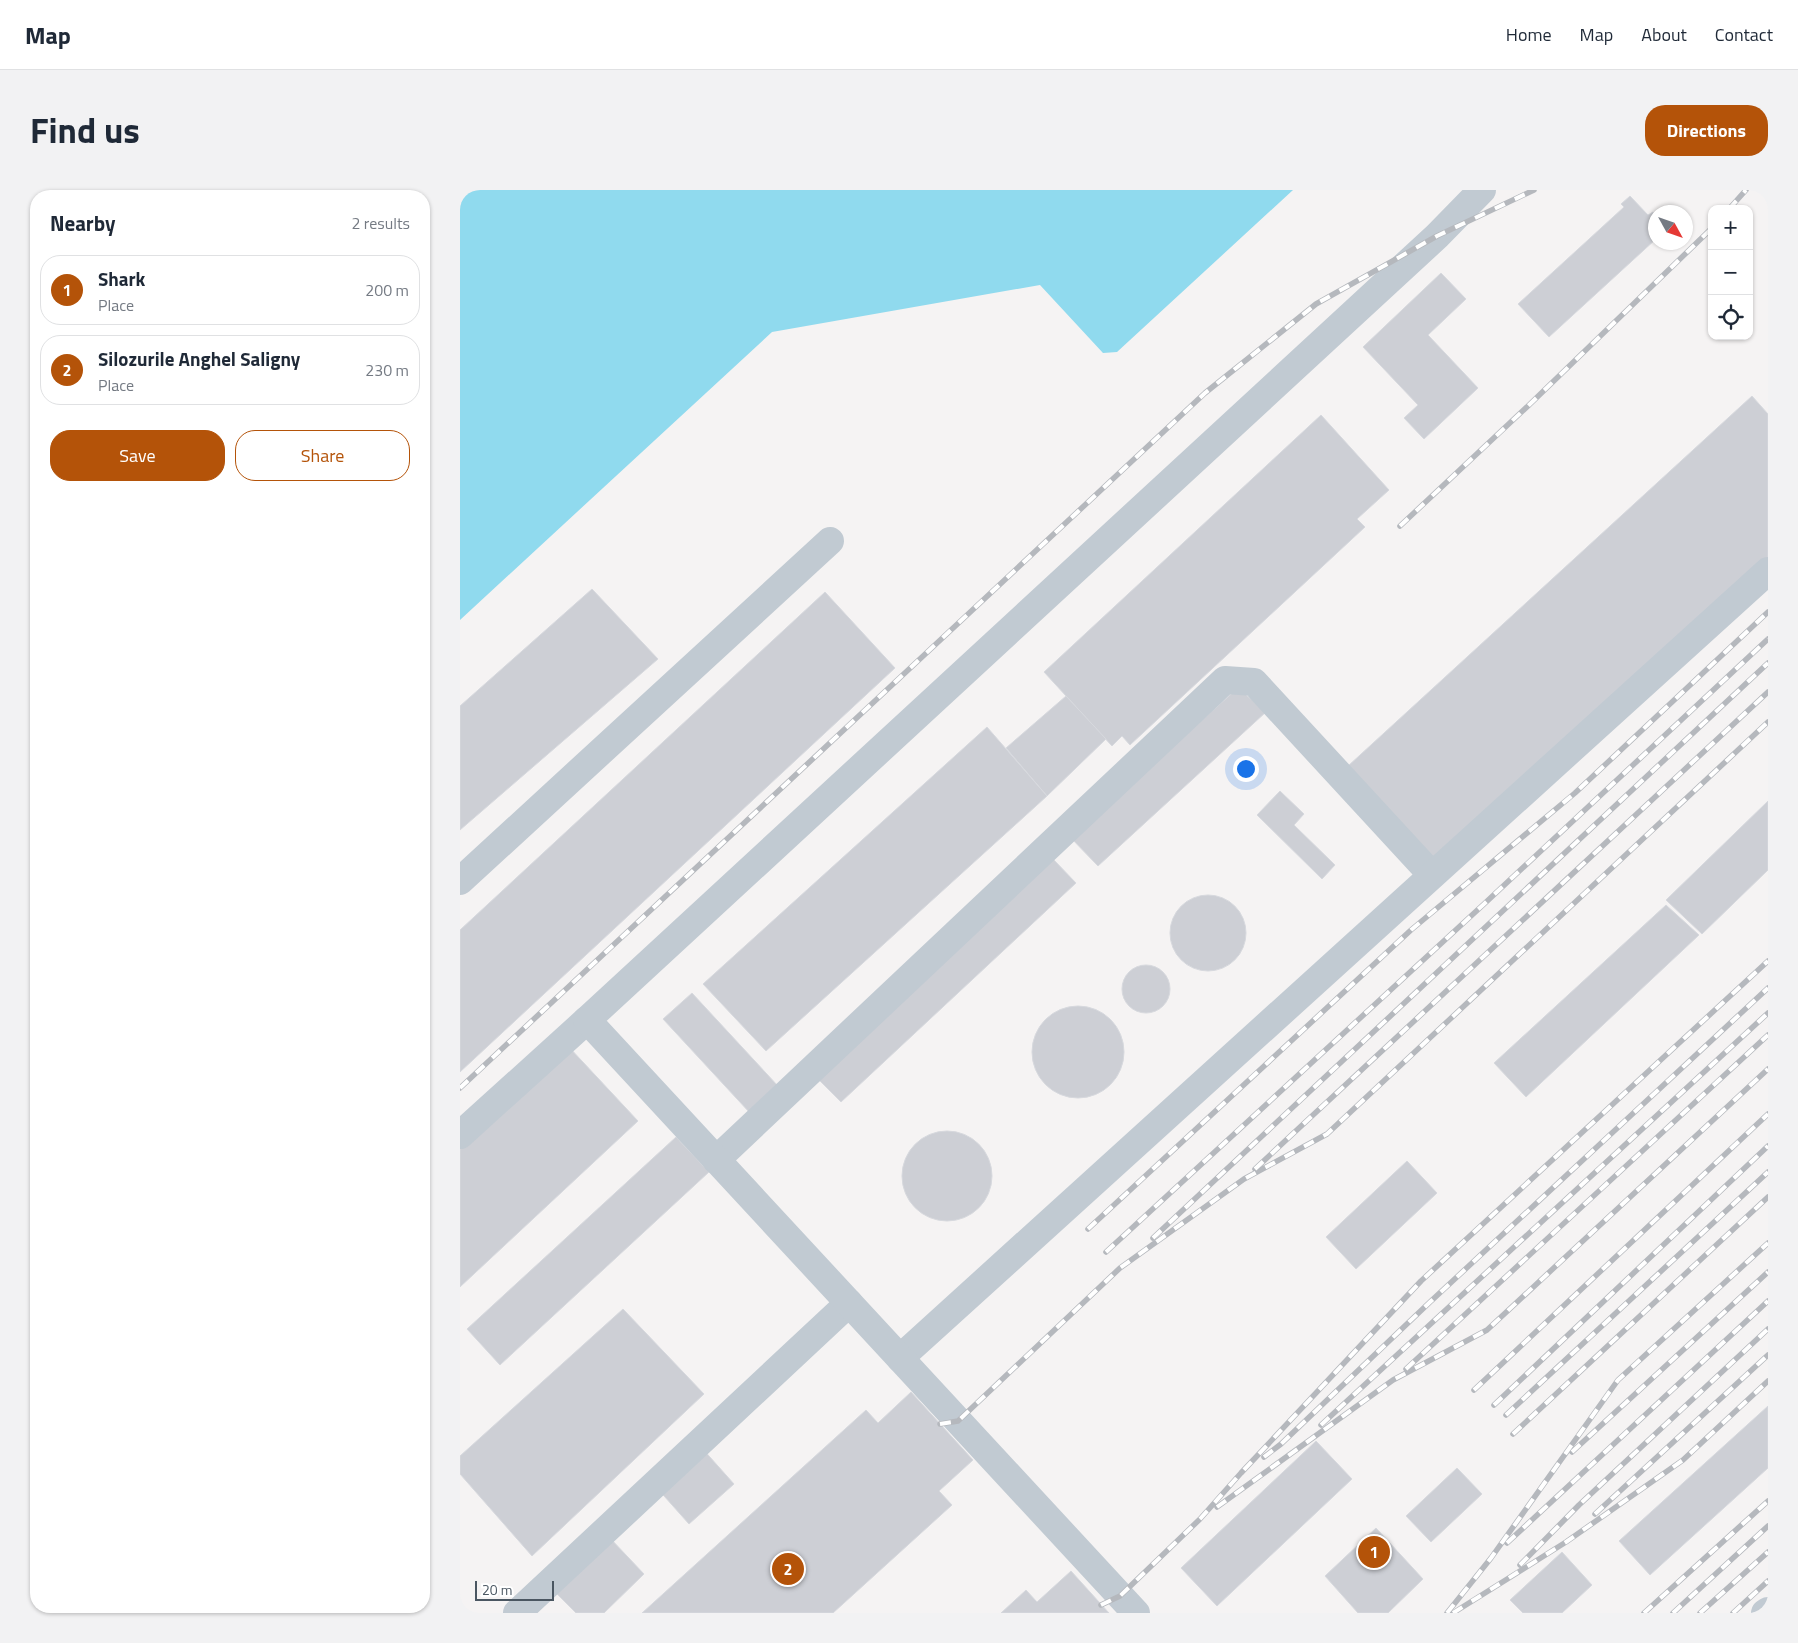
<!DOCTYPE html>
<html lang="en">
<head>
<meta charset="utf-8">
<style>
  body { margin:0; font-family:"Titillium Web",sans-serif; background:#f2f2f3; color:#1f2937 }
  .controls { position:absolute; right:15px; top:15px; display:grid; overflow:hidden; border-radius:10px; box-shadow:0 1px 4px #0004 }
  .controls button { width:45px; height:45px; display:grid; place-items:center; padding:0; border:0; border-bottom:1px solid #e0e1e3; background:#fff; color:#1f2937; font:25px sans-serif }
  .compass { position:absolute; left:1188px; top:15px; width:45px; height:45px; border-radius:50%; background:#fff; box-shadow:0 1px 4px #0004; rotate:130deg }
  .scale { position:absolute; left:15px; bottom:12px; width:79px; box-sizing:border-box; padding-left:5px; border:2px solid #4a5661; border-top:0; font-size:14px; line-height:18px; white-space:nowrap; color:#4a5661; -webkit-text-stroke:4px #fff; paint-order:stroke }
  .you { position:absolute; left:785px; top:578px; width:18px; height:18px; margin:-12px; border:4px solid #fff; border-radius:50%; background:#1a73e8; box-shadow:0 0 0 8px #1a73e833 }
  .badge { display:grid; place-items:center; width:32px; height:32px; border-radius:50%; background:#b45309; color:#fff; font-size:16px; font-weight:700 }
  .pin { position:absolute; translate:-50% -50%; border:2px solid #fff; box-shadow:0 1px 5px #0006 }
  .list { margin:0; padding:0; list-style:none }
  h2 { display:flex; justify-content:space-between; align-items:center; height:65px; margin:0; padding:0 20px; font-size:21px }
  h2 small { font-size:16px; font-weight:400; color:#747a83 }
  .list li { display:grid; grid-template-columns:32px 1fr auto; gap:15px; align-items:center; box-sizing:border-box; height:70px; margin:0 10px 10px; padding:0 10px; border:1px solid #e0e1e3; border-radius:20px }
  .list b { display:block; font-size:19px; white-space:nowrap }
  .list p { margin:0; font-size:16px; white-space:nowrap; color:#747a83 }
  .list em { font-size:16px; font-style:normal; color:#747a83 }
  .actions { display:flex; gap:10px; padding:15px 20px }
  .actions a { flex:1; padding:11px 0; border:1px solid #b45309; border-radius:20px; text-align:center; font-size:18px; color:#b45309 }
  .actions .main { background:#b45309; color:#fff }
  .icon { flex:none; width:28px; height:28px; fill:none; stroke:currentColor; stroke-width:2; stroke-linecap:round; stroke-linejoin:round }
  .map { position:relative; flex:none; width:1308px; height:1423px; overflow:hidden; border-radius:20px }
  header { display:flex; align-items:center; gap:30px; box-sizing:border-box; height:70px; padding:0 25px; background:#fff; border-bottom:1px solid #e0e1e3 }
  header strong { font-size:24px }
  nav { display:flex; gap:28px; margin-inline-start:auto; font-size:18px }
  .intro { display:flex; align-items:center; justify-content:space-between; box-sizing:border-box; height:120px; padding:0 30px }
  h1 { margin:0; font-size:35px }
  .button { padding:12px 22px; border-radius:20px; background:#b45309; color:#fff; font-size:18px; font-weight:700 }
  main { display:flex; gap:30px; padding:0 30px }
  aside { flex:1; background:#fff; border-radius:20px; box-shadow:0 1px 4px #0004 }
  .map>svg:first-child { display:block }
</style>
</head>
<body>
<header>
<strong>Map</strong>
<nav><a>Home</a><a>Map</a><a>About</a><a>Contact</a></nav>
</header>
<div class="intro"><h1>Find us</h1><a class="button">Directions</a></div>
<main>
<aside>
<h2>Nearby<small>2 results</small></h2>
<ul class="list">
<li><span class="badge">1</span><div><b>Shark</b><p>Place</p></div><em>200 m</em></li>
<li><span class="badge">2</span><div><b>Silozurile Anghel Saligny</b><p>Place</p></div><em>230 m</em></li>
</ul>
<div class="actions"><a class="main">Save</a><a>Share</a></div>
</aside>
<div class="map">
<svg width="1308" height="1423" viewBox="0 0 1308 1423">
  <rect width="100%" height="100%" fill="#f5f3f3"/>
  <path fill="#90daee" d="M0,0H833L657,162L643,163L580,95L312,142L0,430Z"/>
  <g fill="#cdcfd5" stroke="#d7d9de">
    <path d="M1170,6L1188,25L1193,22L1196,25V49L1089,147L1058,114L1164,17L1161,14Z"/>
    <path d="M981,83L1006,109L968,145L1018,198L964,249L944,228L958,215L903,157Z"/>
    <path d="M1292,206L1308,224V367L976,671L888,576Z"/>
    <path d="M861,225L929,300L897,329L905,337L670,555L662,546L652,556L584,482Z"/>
    <path d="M132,399L198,469L0,640V516Z"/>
    <path d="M365,402L435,478L0,882V740Z"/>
    <path d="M778,498L806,522L638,676L610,647Z"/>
    <path d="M606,506L646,549L587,606L546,558Z"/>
    <path d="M527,537L587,606L306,861L243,794Z"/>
    <path d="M820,601L844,624L834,635L875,675L862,689L797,625Z"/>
    <path d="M1308,611V680L1242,744L1206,710Z"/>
    <path d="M593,669L616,693L381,912L354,885Z"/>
    <circle cx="748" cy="743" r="38"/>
    <path d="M1206,715L1239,745L1066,907L1034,873Z"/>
    <circle cx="686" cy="799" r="24"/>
    <path d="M232,803L318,896L290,923L203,829Z"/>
    <circle cx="618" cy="862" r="46"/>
    <path d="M108,856L178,931L0,1097V957Z"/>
    <circle cx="487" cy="986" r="45"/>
    <path d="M216,947L249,982L40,1175L7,1139Z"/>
    <path d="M947,971L977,1003L896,1079L866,1047Z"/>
    <path d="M163,1119L244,1204L72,1366L0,1284V1266Z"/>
    <path d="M451,1202L513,1270L479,1301L492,1315L373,1423H182L406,1220L418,1233Z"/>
    <path d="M1308,1216V1278L1190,1385L1159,1351Z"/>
    <path d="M856,1251L892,1289L757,1416L721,1378Z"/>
    <path d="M241,1257L274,1294L229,1334L196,1297Z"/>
    <path d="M997,1278L1022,1304L971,1352L946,1326Z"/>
    <path d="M916,1338L963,1389L928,1423H898L865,1386Z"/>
    <path d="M149,1347L184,1384L144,1423H116L94,1401Z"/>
    <path d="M1102,1362L1132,1395L1102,1423H1063L1050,1410Z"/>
    <path d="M611,1381L649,1423H541L566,1400L577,1412Z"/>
  </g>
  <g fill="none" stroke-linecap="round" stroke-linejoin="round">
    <g stroke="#c1cad2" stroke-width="28">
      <path d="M0,691L370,351"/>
      <path d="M0,945L127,830"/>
      <path d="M256,970L765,490L794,492L972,685"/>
      <path d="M440,1168L1308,381"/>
      <path d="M57,1423L389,1113"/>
      <path d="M676,1423L127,830L977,46L1022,0"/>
      <path d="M1305,1423L1308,1421"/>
    </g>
    <g stroke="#b5b8bd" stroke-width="5.5">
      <g id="rail">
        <path d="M1269,19L1286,0"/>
        <path d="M940,336L1069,215L1252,38"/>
        <path d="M0,898L745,203L856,114L977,46L1074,0"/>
        <path d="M795,979L1308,502"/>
        <path d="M628,1039L951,740L1115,603L1308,422"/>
        <path d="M693,1048L1308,473"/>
        <path d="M646,1062L1024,714L1308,449"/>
        <path d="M946,1179L1308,845"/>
        <path d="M1014,1200L1308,924"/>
        <path d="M1034,1215L1308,956"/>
        <path d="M1046,1225L1308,982"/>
        <path d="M480,1234L498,1231L660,1078L784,989L867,944L1308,532"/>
        <path d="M861,1235L1308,823"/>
        <path d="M1053,1244L1308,1007"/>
        <path d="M1112,1262L1308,1082"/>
        <path d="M804,1267L821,1254L970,1112L1308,798"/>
        <path d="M757,1317L933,1190L1027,1140L1308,879"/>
        <path d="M1135,1324L1308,1165"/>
        <path d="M1047,1353L1308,1111"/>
        <path d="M1060,1375L1119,1315L1308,1139"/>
        <path d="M641,1415L660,1406L740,1329L781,1283L961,1091L1308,771"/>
        <path d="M987,1423L1031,1368L1158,1190L1308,1053"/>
        <path d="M993,1423L1106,1352L1223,1270L1308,1191"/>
        <path d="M1184,1423L1308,1311"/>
        <path d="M1213,1423L1308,1336"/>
        <path d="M1240,1423L1308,1362"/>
        <path d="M1273,1423L1308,1391"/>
      </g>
    </g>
    <use href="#rail" stroke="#fff" stroke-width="4" stroke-dasharray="11" stroke-linecap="butt"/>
  </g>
</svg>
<div class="controls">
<button>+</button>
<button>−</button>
<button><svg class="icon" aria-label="locate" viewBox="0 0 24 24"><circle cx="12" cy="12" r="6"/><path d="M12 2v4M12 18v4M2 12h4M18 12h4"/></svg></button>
</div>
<svg class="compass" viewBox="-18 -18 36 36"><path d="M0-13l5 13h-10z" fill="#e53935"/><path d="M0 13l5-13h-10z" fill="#747a83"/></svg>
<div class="scale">20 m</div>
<div class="you"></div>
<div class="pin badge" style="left:914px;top:1362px">1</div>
<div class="pin badge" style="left:328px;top:1379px">2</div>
</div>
</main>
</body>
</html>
